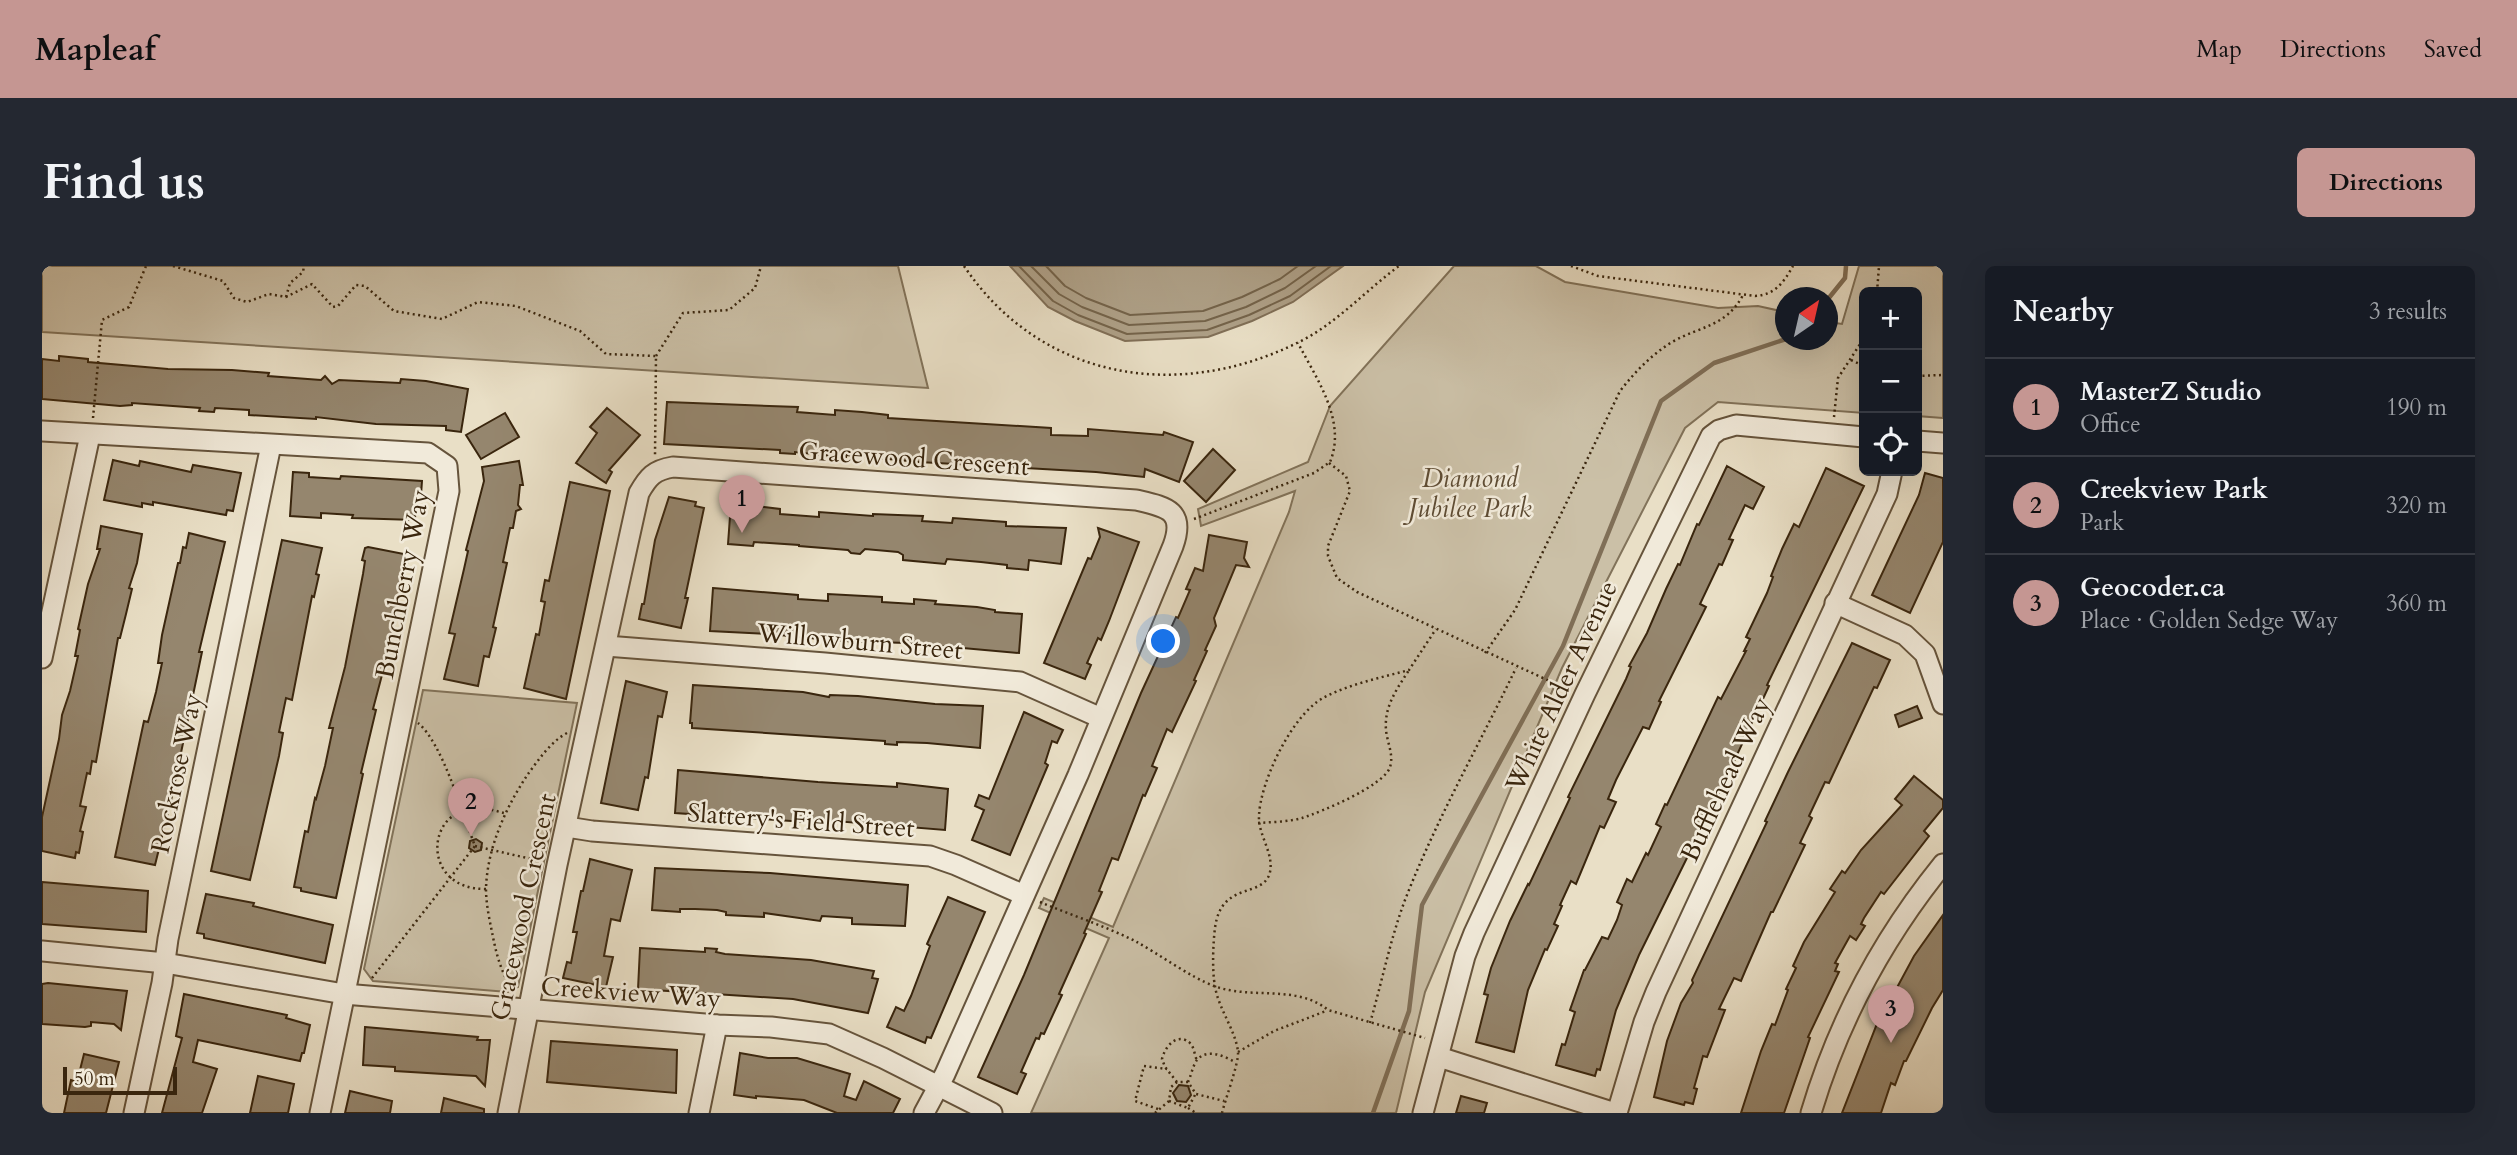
<!DOCTYPE html>
<html lang="en">
<head>
<meta charset="utf-8">
<style>
  body { margin:0; font-family:Cardo,serif; background:#242831; color:#f1f3f6 }
  .controls { position:absolute; right:21px; top:21px; display:grid; overflow:hidden; border-radius:10px; box-shadow:0 7px 28px #0002 }
  .controls button { width:63px; height:63px; display:grid; place-items:center; padding:0; border:0; border-bottom:2px solid #363941; background:#171b24; color:#f1f3f6; font:35px sans-serif }
  .compass { position:absolute; left:1733px; top:21px; width:63px; height:63px; border-radius:50%; background:#171b24; box-shadow:0 7px 28px #0002; rotate:34deg }
  .scale { position:absolute; left:21px; bottom:18px; width:114px; box-sizing:border-box; padding-left:7px; border:4px solid #3a260e; border-top:0; font-size:19px; line-height:24px; white-space:nowrap; color:#3a260e; -webkit-text-stroke:5px #f1eada; paint-order:stroke }
  .you { position:absolute; left:1122px; top:376px; width:24px; height:24px; margin:-18px; border:5px solid #fff; border-radius:50%; background:#1a73e8; box-shadow:0 0 0 10px #1a73e833 }
  .badge { display:grid; place-items:center; width:46px; height:46px; border-radius:50%; background:#c59692; color:#111; font-size:23px; font-weight:700 }
  .pin { position:absolute; translate:-50% -58px; filter:drop-shadow(0 2px 4px #0008) }
  .pin::after { content:''; position:absolute; top:37px; width:24px; height:21px; background:inherit; clip-path:polygon(0 0,100% 0,50% 100%) }
  .list { margin:0; padding:0; list-style:none }
  h2 { display:flex; justify-content:space-between; align-items:center; height:91px; margin:0; padding:0 28px; font-size:30px }
  h2 small { font-size:23px; font-weight:400; color:#9ea1a6 }
  .list li { display:grid; grid-template-columns:46px 1fr auto; gap:21px; align-items:center; box-sizing:border-box; height:98px; padding:0 28px; border-top:2px solid #363941 }
  .list b { display:block; font-size:26px; white-space:nowrap }
  .list p { margin:0; font-size:23px; white-space:nowrap; color:#9ea1a6 }
  .list em { font-size:23px; font-style:normal; color:#9ea1a6 }
  .icon { flex:none; width:38px; height:38px; fill:none; stroke:currentColor; stroke-width:2; stroke-linecap:round; stroke-linejoin:round }
  .map { position:relative; flex:none; width:1901px; height:847px; overflow:hidden; border-radius:10px }
  header { display:flex; align-items:center; gap:42px; box-sizing:border-box; height:98px; padding:0 35px; background:#c59692; color:#111 }
  header strong { font-size:33px }
  nav { display:flex; gap:38px; margin-inline-start:auto; font-size:24px }
  .intro { display:flex; align-items:center; justify-content:space-between; box-sizing:border-box; height:168px; padding:0 42px }
  h1 { margin:0; font-size:49px }
  .button { padding:18px 32px; border-radius:10px; background:#c59692; color:#111; font-size:24px; font-weight:700 }
  main { display:flex; gap:42px; padding:0 42px }
  aside { flex:1; background:#171b24; border-radius:10px; box-shadow:0 7px 28px #0002 }
  .map>svg:first-child { display:block }
</style>
</head>
<body>
<header>
<strong>Mapleaf</strong>
<nav><a>Map</a><a>Directions</a><a>Saved</a></nav>
</header>
<div class="intro"><h1>Find us</h1><a class="button">Directions</a></div>
<main>
<div class="map">
<svg width="1901" height="847" viewBox="0 0 1901 847">
  <rect width="100%" height="100%" fill="#e9dfc6"/>
  <filter id="stains"><feTurbulence type="fractalNoise" baseFrequency=".00286" numOctaves="4"/><feColorMatrix values="0 0 0 0 .2 0 0 0 0 .09 0 0 0 0 .02 0 0 0 .5 -.17"/></filter>
  <radialGradient id="worn" r=".72"><stop offset=".6" stop-color="#630" stop-opacity="0"/><stop offset="1" stop-color="#630" stop-opacity=".3"/></radialGradient>
  <g fill="#cbc0a7" stroke="#82735a" stroke-width="2">
    <path d="M0,0H856L886,122L0,66Z"/>
    <path d="M1412,0H1494L1523,16L1676,42L1716,40L1743,46L1744,74H1786V56L1800,58L1817,0H1901V152L1875,150V26H1822V147L1676,136L1643,162L1520,402L1383,726L1354,847H989L1067,672L997,642L1002,632L1071,661L1247,246L1253,225L1159,260L1156,243L1266,196L1288,140Z"/>
    <path d="M381,424L535,437L476,721L466,726L331,715L322,703Z"/>
  </g>
  <path fill="#aea087" stroke="#806f57" stroke-width="2" d="M968,0H1301L1251,36L1210,55L1166,71L1083,75L1033,55L1006,41Z"/>
  <g fill="none" stroke-linecap="round" stroke-linejoin="round">
    <g stroke="#74634a" stroke-width="2">
      <path d="M977,0L1011,35L1036,49L1085,68L1165,64L1207,49L1248,30L1289,0"/>
      <path d="M989,0L1017,28L1040,41L1087,59L1163,55L1204,41L1243,22L1274,0"/>
      <path d="M1004,0L1023,20L1044,32L1088,49L1161,45L1200,31L1238,13L1256,0"/>
    </g>
    <g stroke="#806f57" stroke-width="4.5">
      <path d="M1786,33L1803,12L1804,0"/>
      <path d="M1331,847L1367,745L1380,639L1521,380L1619,135L1672,97L1744,73"/>
    </g>
  </g>
  <g fill="#95866e" stroke="#3a260e" stroke-width="2">
    <path d="M17,90L46,93V96L126,103L190,104L227,107L226,110L279,114L283,110L290,118L297,114L358,117L359,113L384,115L426,123L419,166L404,164V160L334,158L274,151V153L207,149V144L173,142L172,146L157,145L158,142L90,137V139L78,140L0,133V93L17,95Z"/>
    <path d="M625,136L756,141L755,146L793,149V144L820,146L846,149V152L1009,162V169L1046,170V163L1121,169L1122,166L1151,176L1137,216L1103,203L1102,211L1054,206L877,196L804,189V191L790,190L753,186V188L738,187V184L622,178Z"/>
    <path d="M565,142L598,169L567,204L570,206L564,217L534,197L555,167L548,161Z"/>
    <path d="M463,147L477,171L439,193L424,169Z"/>
    <path d="M1171,183L1193,204L1164,236L1142,215Z"/>
    <path d="M71,194L97,200L98,195L149,206L151,199L199,207L191,245L185,244L184,249L111,236V239L100,237V241L62,234Z"/>
    <path d="M477,195L481,219H478L476,239L479,243L474,245L471,262H468L461,296L465,297L451,361L454,362L447,391L442,390L436,420L402,413L413,368L407,367L422,303L426,285L424,284L442,215L440,201Z"/>
    <path d="M1685,200L1722,221L1711,243L1703,239L1687,273L1691,274L1680,299L1677,298L1658,338L1664,341L1617,435L1619,436L1607,463L1601,461L1574,514L1566,533L1574,536L1562,562L1558,560L1534,618L1529,615L1518,639L1520,640L1512,658L1516,660L1505,684L1503,683L1486,724L1472,786L1434,776L1446,729L1442,728L1449,702L1468,655L1486,618L1487,619L1528,532L1526,531L1584,413L1589,401L1587,400L1605,367L1624,323L1636,298L1638,299L1655,258L1657,259Z"/>
    <path d="M1784,202L1822,220L1725,419L1727,420L1681,519L1597,689L1574,744L1558,804L1555,803L1553,810L1514,799L1520,778L1523,779L1533,746L1528,744L1542,704H1543L1560,671L1566,673L1575,654L1580,639L1575,636L1585,613L1590,616L1604,587L1606,589L1619,561L1614,558L1623,538L1625,539L1676,431L1679,433L1704,385H1702L1708,373L1704,371L1725,327L1731,311L1729,310L1740,283L1752,258L1757,261Z"/>
    <path d="M251,206L267,207V211L298,213L299,210L380,215L379,229H374L373,254L310,252L311,249L279,247V252L248,250Z"/>
    <path d="M1883,207L1901,212V276L1868,347L1830,329L1877,229Z"/>
    <path d="M528,216L568,225L524,433L482,422L494,368L497,369L503,336L499,335L503,314L507,315Z"/>
    <path d="M627,231L654,236L653,240L662,242L643,332H646L639,362L597,353L600,338H602L613,274Z"/>
    <path d="M689,237L738,243V248L777,251V246L831,250V248L881,250L880,255L910,257L911,252L964,256V260L1024,262L1019,298L987,294L986,304L965,302V299L939,296L905,293L903,298L861,294V289L856,286L823,283L818,288L809,287L806,284L757,280V279L712,276L711,280L686,278Z"/>
    <path d="M59,260L100,268L95,297L87,322L90,323L84,348L78,372H76L54,496L50,495L48,508L45,507L38,540L44,541L38,565L41,566L37,587L34,586L33,592L0,585V551L17,473L20,449L28,425L36,390H33L38,364L36,363L46,318L58,283H55Z"/>
    <path d="M1056,262L1097,276L1067,355L1059,374L1056,372L1045,397L1049,399L1043,413L1002,397L1046,292L1049,293L1058,271Z"/>
    <path d="M147,267L183,276L157,386H160L130,530L113,599L73,591L102,455L106,456L114,426L120,397H116L120,369L136,297H138L141,281L144,282Z"/>
    <path d="M1167,269L1205,276L1202,292L1207,301L1194,299L1172,352L1174,360L1163,384L1165,385L1152,414L1154,415L1130,466L1125,463L1110,500L1115,502L1103,530L1101,529L1076,594L1070,592L1057,625L1060,626L1042,667L1044,668L1017,728L1020,729L1002,768L999,767L997,773L994,772L979,806L984,808L975,828L936,811L982,709L1099,427L1134,351L1136,352L1148,324L1144,323L1153,302L1161,305Z"/>
    <path d="M240,274L280,282L274,308L277,309L272,331L270,330L250,434L244,432L237,466L241,467L237,490L208,614L169,605Z"/>
    <path d="M326,281L367,289L346,382L342,409H340L331,443L334,444L319,507L321,508L294,632L259,625V622L252,621L263,565L266,566L273,532L274,533L283,500L291,462H287L303,401L321,308L323,295L320,294L323,282Z"/>
    <path d="M671,322L756,329V333L786,335V328L840,331V336L872,338V333L894,335L893,338L935,341L953,344V346L980,348L977,387L865,377L798,375L727,368L668,365Z"/>
    <path d="M1810,377L1848,394L1835,422L1832,421L1787,517L1783,516L1767,550L1770,552L1758,577L1763,579L1731,646H1729L1704,703L1699,715L1692,712L1677,743L1683,744L1665,791L1661,790L1652,822L1655,823L1651,838L1643,836L1642,839L1612,831L1625,775L1639,737L1651,717L1650,714L1725,556L1723,555L1746,506Z"/>
    <path d="M584,415L625,426L620,451L616,450L606,512L603,511L596,544L559,537Z"/>
    <path d="M651,419L761,426L787,431L788,429L816,430L893,438L941,440L938,482L885,477L855,476V479L843,478V475L650,462V457H648Z"/>
    <path d="M1875,440L1880,452L1857,461L1853,449Z"/>
    <path d="M982,446L1021,464L1015,477L1010,475L1003,497L1006,499L968,589L930,574L942,544L933,540L937,529L947,533Z"/>
    <path d="M636,504L776,516L855,521V517L906,523L903,564L793,555V558L633,547Z"/>
    <path d="M1872,510L1901,534V542L1882,565L1887,570L1842,628L1839,626L1822,652L1819,658L1823,660L1814,674L1808,670L1793,697L1796,698L1793,705L1797,706L1766,771L1768,772L1742,847H1699L1719,785L1730,758L1733,759L1746,724L1744,723L1754,702L1751,700L1762,676L1793,626L1788,623L1800,605L1803,607L1819,584L1860,539L1853,533Z"/>
    <path d="M434,573L440,577L439,584L433,586L427,582L428,575Z"/>
    <path d="M548,593L590,604L578,655L569,653L562,690L571,691L564,721L521,712L525,696L529,697L535,666H531L539,625H541Z"/>
    <path d="M613,602L728,607L866,619L863,660L810,658V652L780,650L778,655L722,647V651L684,649V646L675,644L653,643H638V646L610,644Z"/>
    <path d="M0,616L106,625L104,666L0,658Z"/>
    <path d="M164,628L212,637L211,640L291,659L283,697L162,672V668L155,667Z"/>
    <path d="M906,631L943,646L889,772L885,771L883,777L845,761L854,741L862,745L869,730L888,680L885,678Z"/>
    <path d="M1901,649V724L1890,742L1864,795H1862L1853,819L1849,817L1839,847H1800L1838,750L1836,749L1846,727L1851,729L1872,690Z"/>
    <path d="M598,682L663,686V682L675,683L674,686L683,688L769,694L832,705L830,712L836,713L826,747L751,733L596,723Z"/>
    <path d="M6,717L85,725L79,764L72,758L49,756V760L43,761L0,758V718Z"/>
    <path d="M142,728L245,749L244,752L268,759L262,787H260L258,795L156,774L151,796L175,803L160,847H120L140,772L134,770Z"/>
    <path d="M323,761L436,771L435,774H448L443,820L434,810L353,805V801L321,799Z"/>
    <path d="M509,775L635,784L634,827L505,816Z"/>
    <path d="M698,787L726,792H755L808,808L802,830L814,834L822,815L858,833L851,847H795L762,834L714,830V832L692,829Z"/>
    <path d="M42,788L77,796L64,847H22L29,814L35,816Z"/>
    <path d="M216,810L252,818L246,847H208Z"/>
    <path d="M1137,819L1146,820L1149,829L1144,836L1135,835L1131,827Z"/>
    <path d="M308,825L350,835L348,847H303Z"/>
    <path d="M1419,830L1445,837L1442,847H1414Z"/>
    <path d="M402,832L442,843V847H399Z"/>
  </g>
  <g fill="none" stroke-linecap="round" stroke-linejoin="round">
    <g stroke="#66543c" stroke-width="23">
      <g id="minor">
        <path d="M0,165L386,187L405,200L407,225L278,847"/>
        <path d="M1875,175L1901,177"/>
        <path d="M1793,337L1863,369L1883,388L1901,438"/>
        <path d="M564,380L783,397L978,416L1059,452"/>
        <path d="M0,392L48,169"/>
        <path d="M525,561L550,565L888,590L914,599L982,629"/>
        <path d="M0,685L123,697L302,728L675,759L729,761L787,768L841,792L950,847"/>
        <path d="M1397,791L1573,847"/>
        <path d="M92,847L120,717L126,673L229,179"/>
        <path d="M466,847L515,599L597,227C606,211 612,204 631,201L1094,234C1124,241 1144,244 1131,280L1036,509L903,808L882,847"/>
        <path d="M657,847L675,759"/>
        <path d="M1381,847L1423,690L1432,667L1543,428L1669,170L1677,164L1694,159L1822,171"/>
        <path d="M1575,847L1602,756L1614,726L1845,228L1850,205"/>
        <path d="M1769,847C1796,756 1841,672 1901,598"/>
      </g>
    </g>
    <g stroke="#3a260e" stroke-width="2.5" stroke-dasharray="2 3.5" stroke-linecap="butt">
      <path d="M131,0L181,15L192,32L205,36L227,28L244,31L270,18L291,41L296,40L314,19L323,20L352,45L400,53L436,36L474,40L538,65L564,88L614,90L613,190"/>
      <path d="M922,0C999,114 1135,136 1255,77C1293,59 1323,25 1357,0"/>
      <path d="M1529,0L1556,10L1713,30C1733,29 1742,16 1751,0"/>
      <path d="M1835,26L1837,0"/>
      <path d="M244,31L248,17L261,6L262,0"/>
      <path d="M614,90L641,47L687,44L713,22L719,0"/>
      <path d="M1809,94L1822,100"/>
      <path d="M1875,110L1901,109"/>
      <path d="M1792,151L1796,112L1822,72"/>
      <path d="M51,152L60,54L87,41L104,0"/>
      <path d="M1287,197L1304,210L1308,225L1286,280V290L1295,312L1315,326L1527,424"/>
      <path d="M1152,253L1272,207L1288,196C1305,155 1274,112 1256,77"/>
      <path d="M1443,387L1473,344L1578,125C1593,106 1609,89 1630,76C1658,60 1684,61 1701,29"/>
      <path d="M1216,557C1230,556 1246,556 1260,552C1279,546 1342,520 1348,501C1352,489 1345,476 1344,464C1342,440 1355,423 1367,404"/>
      <path d="M433,580L498,595"/>
      <path d="M444,623C379,624 382,542 436,542C445,542 454,545 462,547"/>
      <path d="M998,636C1029,649 1063,660 1093,675C1117,688 1148,711 1172,720C1210,734 1254,718 1286,744L1383,772"/>
      <path d="M330,712L433,580C421,549 400,476 376,457"/>
      <path d="M472,725C460,709 455,691 451,671C448,656 444,639 444,623C445,582 464,541 486,508C497,493 510,474 527,466"/>
      <path d="M1328,757C1340,716 1348,674 1363,634C1394,554 1437,479 1474,402"/>
      <path d="M1196,786L1232,765L1284,745"/>
      <path d="M1135,816L1123,801L1120,793C1123,780 1136,765 1149,778C1152,782 1153,790 1155,795"/>
      <path d="M1146,816C1149,810 1151,799 1155,794C1165,782 1182,790 1193,796"/>
      <path d="M1127,835L1146,842L1153,829"/>
      <path d="M1146,842L1154,847"/>
      <path d="M1116,843L1093,835L1102,800L1125,803"/>
      <path d="M1113,847L1127,835L1129,821L1135,816H1146L1154,828L1182,835"/>
      <path d="M1180,847C1183,834 1197,797 1196,786C1194,765 1176,742 1173,720C1170,706 1171,677 1173,662C1179,614 1222,633 1228,606C1232,587 1216,569 1217,550C1218,516 1250,449 1281,432C1307,418 1338,412 1367,404L1394,363"/>
    </g>
    <use href="#minor" stroke="#f1eada" stroke-width="19"/>
  </g>
  <g text-anchor="middle" stroke-width="5" stroke-linejoin="round" paint-order="stroke">
    <g font-size="26" fill="#3a260e" stroke="#f1eada">
      <text transform="translate(872 192) rotate(4)" y="9">Gracewood Crescent</text>
      <text transform="translate(360 318) rotate(-79)" y="9">Bunchberry Way</text>
      <text transform="translate(818 375) rotate(5)" y="9">Willowburn Street</text>
      <text transform="translate(1519 420) rotate(-65)" y="9">White Alder Avenue</text>
      <text transform="translate(134 507) rotate(-78)" y="9">Rockrose Way</text>
      <text transform="translate(1683 513) rotate(-65)" y="9">Bufflehead Way</text>
      <text transform="translate(759 554) rotate(4)" y="9">Slattery's Field Street</text>
      <text transform="translate(481 641) rotate(-78)" y="9">Gracewood Crescent</text>
      <text transform="translate(589 726) rotate(4)" y="9">Creekview Way</text>
    </g>
    <g font-size="26" font-style="italic" fill="#5e4c34" stroke="#f1eada">
      <text x="1428" y="221">Diamond<tspan x="1428" dy="30">Jubilee Park</tspan></text>
    </g>
  </g>
  <rect width="100%" height="100%" filter="url(#stains)"/>
  <rect width="100%" height="100%" fill="url(#worn)"/>
</svg>
<div class="controls">
<button>+</button>
<button>−</button>
<button><svg class="icon" aria-label="locate" viewBox="0 0 24 24"><circle cx="12" cy="12" r="6"/><path d="M12 2v4M12 18v4M2 12h4M18 12h4"/></svg></button>
</div>
<svg class="compass" viewBox="-18 -18 36 36"><path d="M0-13l5 13h-10z" fill="#e53935"/><path d="M0 13l5-13h-10z" fill="#9ea1a6"/></svg>
<div class="scale">50 m</div>
<div class="you"></div>
<div class="pin badge" style="left:700px;top:267px">1</div>
<div class="pin badge" style="left:429px;top:570px">2</div>
<div class="pin badge" style="left:1849px;top:777px">3</div>
</div>
<aside>
<h2>Nearby<small>3 results</small></h2>
<ul class="list">
<li><span class="badge">1</span><div><b>MasterZ Studio</b><p>Office</p></div><em>190 m</em></li>
<li><span class="badge">2</span><div><b>Creekview Park</b><p>Park</p></div><em>320 m</em></li>
<li><span class="badge">3</span><div><b>Geocoder.ca</b><p>Place · Golden Sedge Way</p></div><em>360 m</em></li>
</ul>
</aside>
</main>
</body>
</html>
